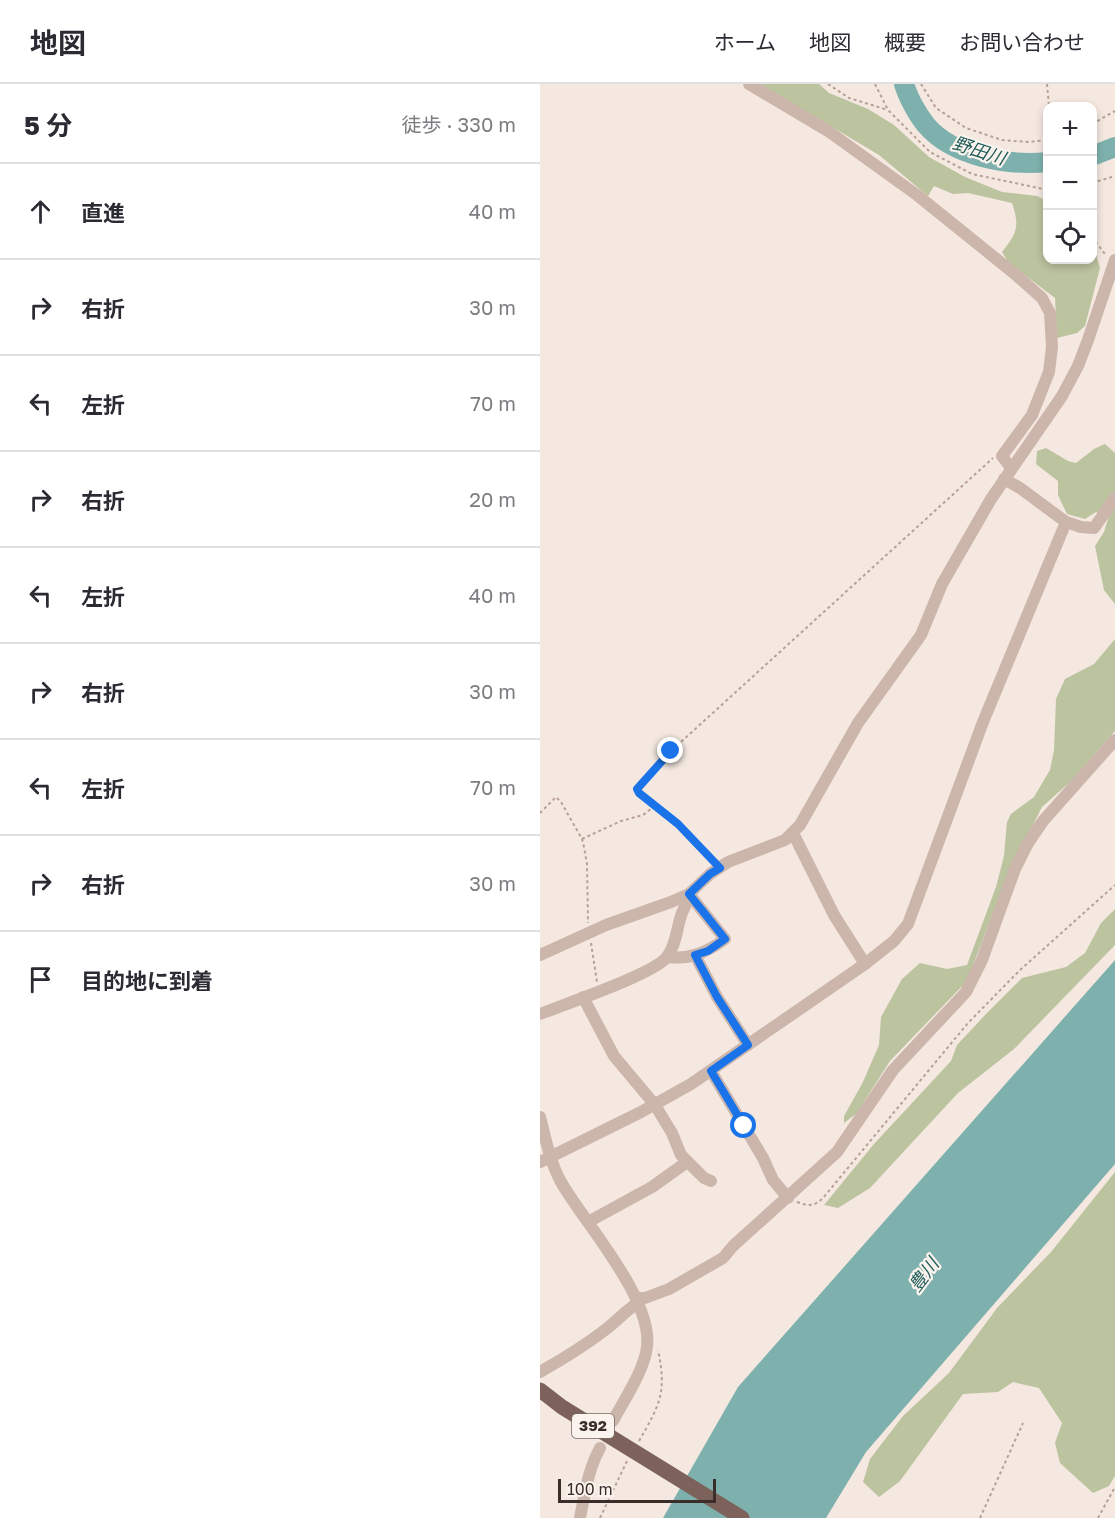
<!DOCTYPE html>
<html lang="ja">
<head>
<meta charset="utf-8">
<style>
  body { margin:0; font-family:"Golos Text","Noto Sans JP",sans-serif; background:#f2f2f3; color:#2b2b33 }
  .controls { position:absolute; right:18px; top:18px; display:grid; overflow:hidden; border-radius:12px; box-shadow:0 3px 9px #0003 }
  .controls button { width:54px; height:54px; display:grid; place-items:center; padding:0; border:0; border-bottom:2px solid #e1e1e2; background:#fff; color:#2b2b33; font:30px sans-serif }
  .scale { position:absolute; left:18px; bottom:15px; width:158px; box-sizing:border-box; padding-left:6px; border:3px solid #3a2d2a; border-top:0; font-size:16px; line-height:21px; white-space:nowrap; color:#3a2d2a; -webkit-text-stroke:4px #fbf3ed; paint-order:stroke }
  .stop { position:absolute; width:18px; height:18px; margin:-14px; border:4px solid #1a73e8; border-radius:50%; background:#fff }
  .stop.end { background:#1a73e8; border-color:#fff; box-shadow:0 2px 6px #0008 }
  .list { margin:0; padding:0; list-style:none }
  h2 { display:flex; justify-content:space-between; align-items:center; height:78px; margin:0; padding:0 24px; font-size:26px }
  h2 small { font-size:20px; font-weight:400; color:#7c7c81 }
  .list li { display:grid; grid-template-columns:39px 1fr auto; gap:18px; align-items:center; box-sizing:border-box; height:96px; padding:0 24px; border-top:2px solid #e1e1e2 }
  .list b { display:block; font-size:22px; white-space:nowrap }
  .list em { font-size:20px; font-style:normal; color:#7c7c81 }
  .icon { flex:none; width:33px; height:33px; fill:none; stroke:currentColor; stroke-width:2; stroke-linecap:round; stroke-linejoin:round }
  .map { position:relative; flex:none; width:575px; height:1434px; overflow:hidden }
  header { display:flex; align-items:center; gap:36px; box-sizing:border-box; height:84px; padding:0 30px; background:#fff; border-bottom:2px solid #e1e1e2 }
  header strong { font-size:28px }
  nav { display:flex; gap:33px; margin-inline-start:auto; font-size:21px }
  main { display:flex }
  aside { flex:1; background:#fff }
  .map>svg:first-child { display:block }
</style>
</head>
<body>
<header>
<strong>地図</strong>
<nav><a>ホーム</a><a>地図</a><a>概要</a><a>お問い合わせ</a></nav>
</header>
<main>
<aside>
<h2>5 分<small>徒歩 · 330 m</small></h2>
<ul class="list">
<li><svg class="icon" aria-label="ahead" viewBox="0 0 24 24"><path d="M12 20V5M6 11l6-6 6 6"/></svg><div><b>直進</b></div><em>40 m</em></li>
<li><svg class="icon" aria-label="right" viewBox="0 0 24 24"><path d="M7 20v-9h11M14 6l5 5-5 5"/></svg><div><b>右折</b></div><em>30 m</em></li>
<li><svg class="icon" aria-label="left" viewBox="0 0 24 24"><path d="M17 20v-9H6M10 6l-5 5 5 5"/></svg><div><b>左折</b></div><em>70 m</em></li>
<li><svg class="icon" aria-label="right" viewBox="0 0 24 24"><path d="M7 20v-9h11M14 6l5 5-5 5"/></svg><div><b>右折</b></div><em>20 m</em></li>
<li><svg class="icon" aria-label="left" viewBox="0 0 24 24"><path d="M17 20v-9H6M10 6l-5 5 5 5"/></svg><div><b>左折</b></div><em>40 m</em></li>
<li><svg class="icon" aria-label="right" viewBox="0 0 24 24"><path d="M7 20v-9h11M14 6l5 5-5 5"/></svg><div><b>右折</b></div><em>30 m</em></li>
<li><svg class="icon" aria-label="left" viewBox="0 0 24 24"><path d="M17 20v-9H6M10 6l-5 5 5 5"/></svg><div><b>左折</b></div><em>70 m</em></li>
<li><svg class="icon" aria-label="right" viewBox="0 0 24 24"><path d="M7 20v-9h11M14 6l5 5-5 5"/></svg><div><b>右折</b></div><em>30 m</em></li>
<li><svg class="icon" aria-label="arrive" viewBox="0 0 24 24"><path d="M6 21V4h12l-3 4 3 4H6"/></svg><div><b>目的地に到着</b></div></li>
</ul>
</aside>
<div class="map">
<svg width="575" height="1434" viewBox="0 0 575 1434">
  <rect width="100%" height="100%" fill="#f4e8e0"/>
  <g fill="#bcc39f">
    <path d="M220,0H279L289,9L328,25L354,41L389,73L425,93L462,108L497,112L507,117L508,176H552L553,160L560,184L545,242L537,249L517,254L515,214L468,178L462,168C477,149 480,143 472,119L428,109L413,110L394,102L388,112L339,71Z"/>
    <path d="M565,360L575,369V520L564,506L555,462L564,448L568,435L556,428L545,435L527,430L518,411V397L496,380L497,367L506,364L528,377L536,379L554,365Z"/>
    <path d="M575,555V647L530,698L502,723L466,795L427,897L350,977L316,1030L304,1039V1032L322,1000L339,961L341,933L362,895L380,879L407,885L427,881L456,803L464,772L467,738L471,730L494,713L510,686L514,666L516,615L525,595L554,580Z"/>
    <path d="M575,825V861L474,965L418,1009L330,1104L298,1124L284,1121L334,1060L411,977L417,961L446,930L482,894L526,883L545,869L561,839Z"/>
    <path d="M575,1088V1392L569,1402L553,1409L520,1379L515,1359L522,1339L499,1304L473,1298L458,1308L423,1310L360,1397L339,1413L323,1398L330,1375L363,1332L409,1289L457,1224L511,1168Z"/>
  </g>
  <path fill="#7eb1ad" d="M575,876V1080L326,1368L286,1434H123L198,1303Z"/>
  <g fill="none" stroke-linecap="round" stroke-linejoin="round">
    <g stroke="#7eb1ad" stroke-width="20">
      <path d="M364,0C368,13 377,30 386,41C413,73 469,82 508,78"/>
      <path d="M552,72L575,63"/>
    </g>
    <g stroke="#b8a095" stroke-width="2" stroke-dasharray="3 3" stroke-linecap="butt">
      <path d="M288,0L309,14L348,26"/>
      <path d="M335,0L348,26L390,68L432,90L508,106"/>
      <path d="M381,0L396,24L426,44L462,56L488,58L508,56"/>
      <path d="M507,0L509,22"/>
      <path d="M552,40L575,27"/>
      <path d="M552,99L575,92"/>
      <path d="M552,153L565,170"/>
      <path d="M116,721L99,709L97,705L131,667L453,374"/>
      <path d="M0,729L16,713L21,718L42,755L44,763L47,780L48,839"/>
      <path d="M42,755L81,737L103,731L116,721L138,740L172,775"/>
      <path d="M51,859L57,898"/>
      <path d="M257,1118C268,1122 274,1123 283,1114L428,939L480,886L575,801"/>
      <path d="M99,1357C120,1320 127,1309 118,1266"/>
      <path d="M60,1434L87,1377"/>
      <path d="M440,1434L483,1339"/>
      <path d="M558,1434L575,1403"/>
    </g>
    <g stroke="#ccb6ab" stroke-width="12">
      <path d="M209,0L288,47L377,111L475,190L502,214L510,229L512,263L509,288L492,331L462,372L471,384"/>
      <path d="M526,438L541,443L554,444L575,414"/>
      <path d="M253,749L294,831L325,880"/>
      <path d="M0,871L66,841L131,818L149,810L170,790L188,778L245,756L260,741L318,639L381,551L402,500L451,415L522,312L538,282L548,256L575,176"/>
      <path d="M155,871L177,913L208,961"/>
      <path d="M127,873C150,876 167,868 185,855L149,810"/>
      <path d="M43,913L74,972L115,1021L132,1049L141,1071L164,1094L171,1097"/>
      <path d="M0,930C25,920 114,890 127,873C140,856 135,832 151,813"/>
      <path d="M171,987L223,1074L233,1096L248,1114"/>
      <path d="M0,1033C6,1056 10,1078 21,1098C45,1140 113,1214 107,1263C104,1287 84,1316 73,1337"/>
      <path d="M0,1078L101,1028L151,1000L325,880L354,857L368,840L443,638L526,438L480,404L464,395"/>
      <path d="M48,1138L112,1103L147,1078"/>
      <path d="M96,1214H105L129,1205L183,1174L193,1162L297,1068L353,986L426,908L442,876L475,785L488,759L503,737L575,656"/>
      <path d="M0,1288C23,1275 44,1262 65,1246C76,1238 86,1226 98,1219"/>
      <path d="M40,1434C45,1409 48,1386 60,1364"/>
    </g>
    <path stroke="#7c625b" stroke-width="15" d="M0,1306L22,1323L202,1434"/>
  </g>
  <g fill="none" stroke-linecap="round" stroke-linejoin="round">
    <path stroke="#1a73e8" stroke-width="8" d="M131,667L97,705L99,709L138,740L180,784L170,790L149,810L185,855L168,867L155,871L177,913L208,961L171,987L204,1042"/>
  </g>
  <g text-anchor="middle" stroke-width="4.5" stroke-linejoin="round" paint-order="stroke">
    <rect fill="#fbf3ed" stroke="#746864" stroke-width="1.5" x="32" y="1330" width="42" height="24" rx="4.5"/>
    <g font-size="15" font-weight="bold" fill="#3a2d2a">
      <text x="53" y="1347">392</text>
    </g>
    <g font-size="18" font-style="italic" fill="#1f5d59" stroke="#fbf3ed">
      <text transform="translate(439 67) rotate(18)" y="6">野田川</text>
      <text transform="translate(384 1191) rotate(-53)" y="6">豊川</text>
    </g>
  </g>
</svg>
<div class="controls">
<button>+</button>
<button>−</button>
<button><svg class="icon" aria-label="locate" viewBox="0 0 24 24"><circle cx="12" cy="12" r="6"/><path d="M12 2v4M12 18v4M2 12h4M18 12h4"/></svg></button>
</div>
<div class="scale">100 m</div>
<div class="stop" style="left:204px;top:1042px"></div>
<div class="stop end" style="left:131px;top:667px"></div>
</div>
</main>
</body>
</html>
